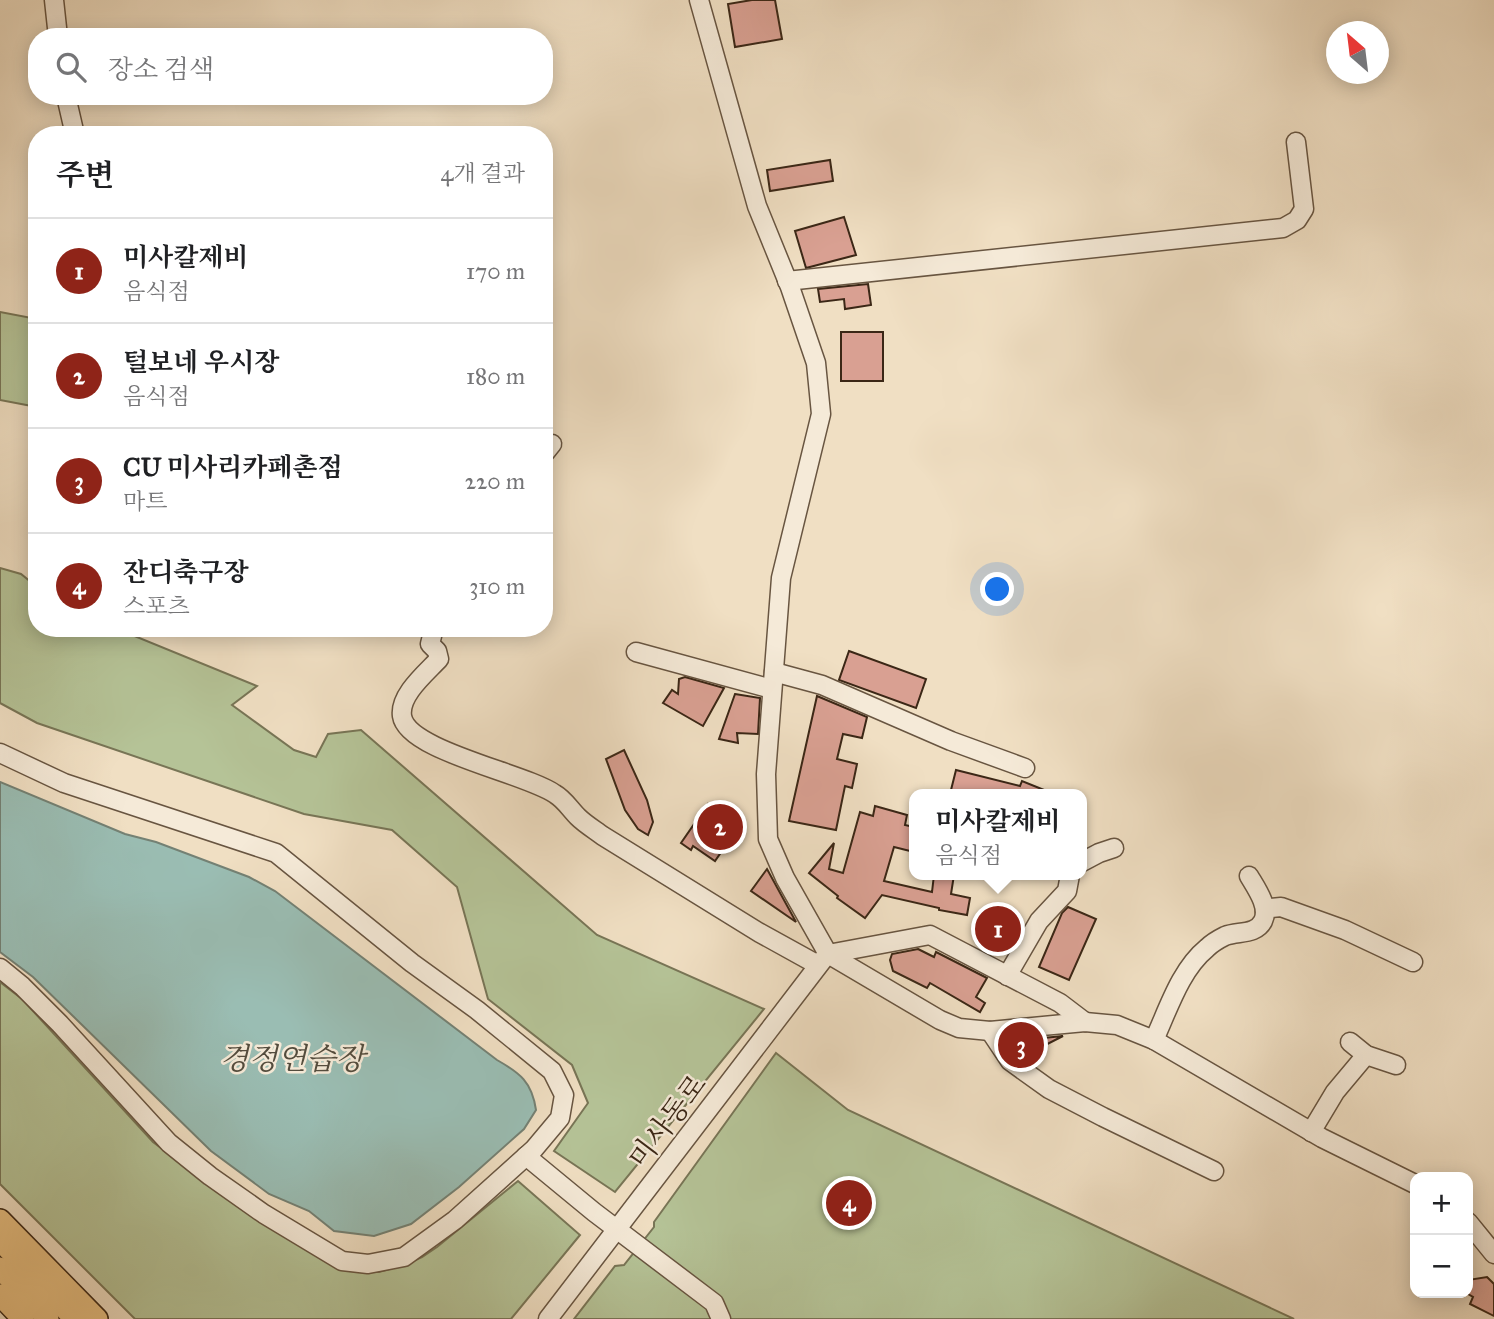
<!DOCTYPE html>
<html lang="ko">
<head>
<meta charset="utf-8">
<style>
  body { margin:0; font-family:"IM FELL Great Primer","Noto Serif KR",serif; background:#f6f6f6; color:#202124 }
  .controls { position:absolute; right:21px; bottom:21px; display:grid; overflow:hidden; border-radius:14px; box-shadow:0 4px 18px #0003 }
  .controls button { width:63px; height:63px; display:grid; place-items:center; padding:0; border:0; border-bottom:2px solid #e0e0e0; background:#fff; color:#202124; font:35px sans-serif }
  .compass { position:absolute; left:1326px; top:21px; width:63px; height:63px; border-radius:50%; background:#fff; box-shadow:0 4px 18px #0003; rotate:332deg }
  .you { position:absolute; left:998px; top:590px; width:24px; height:24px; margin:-18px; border:5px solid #fff; border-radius:50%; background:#1a73e8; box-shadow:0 0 0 10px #1a73e833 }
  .badge { display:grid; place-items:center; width:46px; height:46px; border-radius:50%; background:#8f2418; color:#fff; font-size:23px; font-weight:700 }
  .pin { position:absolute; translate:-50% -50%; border:4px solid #fff; box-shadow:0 2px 7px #0006 }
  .popup { position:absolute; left:909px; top:789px; width:178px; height:91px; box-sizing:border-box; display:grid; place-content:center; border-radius:14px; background:#fff; filter:drop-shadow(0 2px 5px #0005); font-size:23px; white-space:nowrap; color:#757577 }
  .popup b { font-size:26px; color:#202124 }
  .popup::after { content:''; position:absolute; left:50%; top:100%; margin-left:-14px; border:14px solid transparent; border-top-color:#fff }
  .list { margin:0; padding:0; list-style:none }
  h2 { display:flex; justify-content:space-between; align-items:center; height:91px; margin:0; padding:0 28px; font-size:30px }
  h2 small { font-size:23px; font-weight:400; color:#757577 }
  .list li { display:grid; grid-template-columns:46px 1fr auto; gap:21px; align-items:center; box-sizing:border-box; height:105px; padding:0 28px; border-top:2px solid #e0e0e0 }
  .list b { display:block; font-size:26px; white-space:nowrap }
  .list p { margin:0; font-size:23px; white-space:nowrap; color:#757577 }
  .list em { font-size:23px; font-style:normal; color:#757577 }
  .icon { flex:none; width:38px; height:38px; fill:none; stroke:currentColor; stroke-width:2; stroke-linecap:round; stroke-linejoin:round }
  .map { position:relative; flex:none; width:1494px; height:1319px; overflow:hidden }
  .search { position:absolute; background:#fff; box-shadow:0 4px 18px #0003; left:28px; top:28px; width:525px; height:77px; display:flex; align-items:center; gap:18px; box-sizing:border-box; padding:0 24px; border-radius:28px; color:#757577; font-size:26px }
  .panel { position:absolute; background:#fff; box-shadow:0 4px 18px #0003; left:28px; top:126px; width:525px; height:511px; border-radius:28px }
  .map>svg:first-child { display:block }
</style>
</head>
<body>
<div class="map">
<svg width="1494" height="1319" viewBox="0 0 1494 1319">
  <rect width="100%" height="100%" fill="#f0dfc3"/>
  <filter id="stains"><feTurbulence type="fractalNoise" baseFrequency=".00286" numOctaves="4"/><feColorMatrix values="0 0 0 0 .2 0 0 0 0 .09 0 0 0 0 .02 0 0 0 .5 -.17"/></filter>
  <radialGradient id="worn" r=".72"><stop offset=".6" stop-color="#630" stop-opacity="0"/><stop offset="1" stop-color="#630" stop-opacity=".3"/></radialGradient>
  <g fill="#b5c397" stroke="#787556" stroke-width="2">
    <path d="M0,312L37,319V407L0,400Z"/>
    <path d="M0,568L21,574L37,587V628H115L257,686L232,705L294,750L316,757L328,734L361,730L597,935L764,1009L615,1192L554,1151L588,1103L572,1065L488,999L457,887L392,830L304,814L37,723L0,703Z"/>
    <path d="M0,982L22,999L153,1142L250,1215L341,1268L379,1272L404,1265L422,1257L437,1247L518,1181L580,1235L511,1319H135L0,1184Z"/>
    <path d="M776,1053L848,1110L1294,1319H574L615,1266L624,1265L654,1227V1222Z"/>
  </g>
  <path fill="#9abdb3" stroke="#748174" stroke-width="2" d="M0,782L125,834L156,842L249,877L275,891L497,1060C520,1073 532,1082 536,1110L524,1129L459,1187L411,1224L374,1236L334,1231L309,1211L269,1194L211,1151L33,977L0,952Z"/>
  <g fill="#d9a092" stroke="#3b2716" stroke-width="2">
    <path d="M752,0H775L782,39L735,47L728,4Z"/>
    <path d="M830,160L833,181L770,191L767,170Z"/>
    <path d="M844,217L856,255L806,268L795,231Z"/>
    <path d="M868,284L871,305L845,309L844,299L820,302L818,289Z"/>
    <rect x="841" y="332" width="42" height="49"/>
    <path d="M849,651L926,679L916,708L839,680Z"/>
    <path d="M685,677L724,688L703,726L663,703L672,690L678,694L679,679Z"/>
    <path d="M735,694L760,698L758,734L737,733L738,743L719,739Z"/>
    <path d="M817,696L867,717L862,738L843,734L837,759L857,764L852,788L845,786L836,830L789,821Z"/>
    <path d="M624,750L647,800L653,822L648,835L638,829L625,810L606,759Z"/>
    <path d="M956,770L1020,786L1022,781L1054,794H950Z"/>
    <path d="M708,804L718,811L716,814L737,829L715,861L693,846L691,850L681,843Z"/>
    <path d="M875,806L907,815L905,825L914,827V852L894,847L884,881L932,892L934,875H954L951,894L970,898L967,915L939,910V908L882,895L865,918L837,898L838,896L809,873L834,843L829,869L843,873L860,812L873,816Z"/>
    <path d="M767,869L796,922L751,891Z"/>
    <path d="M1068,907L1096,919L1069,980L1039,967L1062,913Z"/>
    <path d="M990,919L1012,922L1007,952L985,949Z"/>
    <path d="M918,949L934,957L936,952L987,978L976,997L985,1003L980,1012L930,983L927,988L893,971L890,960L892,954Z"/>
    <path d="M1063,1036L1026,1055L1017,1052L1013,1045V1041Z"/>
    <path d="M1487,1277L1494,1284V1316L1470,1304L1473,1297L1468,1294V1280Z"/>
  </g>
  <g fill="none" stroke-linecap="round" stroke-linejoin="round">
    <g stroke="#685541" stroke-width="21">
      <g id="minor">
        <path d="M54,0L58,37"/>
        <path d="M699,0L757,206L790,287L816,363L821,414L781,578L766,774L768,839L785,878L828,954L940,1020L959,1028L990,1031L1085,1022L1117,1025L1154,1040L1322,1138L1415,1184"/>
        <path d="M66,96L75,135"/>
        <path d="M787,281L1283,228L1297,220L1304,209L1296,142"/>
        <path d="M544,454L552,444"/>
        <path d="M434,628L430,644L437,651L439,659C426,673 399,695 402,716C407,751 525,773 555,794C564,799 570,809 578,817C585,824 595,830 603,836L760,933L818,965"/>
        <path d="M636,652L772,689"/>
        <path d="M774,672L822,685L951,741L1025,768"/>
        <path d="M0,753L64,783L276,853L412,963L477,1010L552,1071L564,1095L560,1118L534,1149L455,1220L404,1257L368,1264L342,1261L264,1214L210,1176L169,1143L60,1024L22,986L0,968"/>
        <path d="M1082,862L1099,853L1114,848"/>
        <path d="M1265,912L1271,908L1281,907L1345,930L1413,962"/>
        <path d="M828,954L930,935L1060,1003L1085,1022"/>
        <path d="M1007,976L1039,921L1067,891L1070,875"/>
        <path d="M990,1031L1010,1061L1049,1089L1103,1117L1214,1171"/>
        <path d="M1154,1040C1168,1010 1180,970 1207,948C1212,943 1219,939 1225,936C1238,931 1256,935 1263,921C1270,907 1256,888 1249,876"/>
        <path d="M1350,1042L1366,1055L1396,1065"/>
        <path d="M1311,1132L1335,1092L1366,1055"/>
        <path d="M526,1156L594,1212L714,1303L721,1319"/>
        <path d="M1468,1222L1494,1254"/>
        <path d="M548,1319L825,957"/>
      </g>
    </g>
    <g stroke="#3b2716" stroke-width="24">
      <g id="major">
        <path d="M0,1220L97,1319"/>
        <path d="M2,1242L75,1319"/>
        <path d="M0,1268L48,1319"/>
        <path d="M0,1295L23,1319"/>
      </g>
    </g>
    <use href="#minor" stroke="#f5ead8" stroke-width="18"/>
    <use href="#major" stroke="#e8c082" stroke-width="21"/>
  </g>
  <g text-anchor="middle" stroke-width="5" stroke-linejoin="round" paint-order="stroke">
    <g font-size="28" fill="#3b2716" stroke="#f5ead8">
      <text transform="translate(667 1121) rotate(-53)" y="10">미사동로</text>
    </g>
    <g font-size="30" font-style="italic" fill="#534c3d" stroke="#f5ead8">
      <text x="292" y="1069">경정연습장</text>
    </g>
  </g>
  <rect width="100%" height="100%" filter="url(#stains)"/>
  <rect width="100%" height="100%" fill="url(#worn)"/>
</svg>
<div class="controls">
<button>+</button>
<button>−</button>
</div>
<svg class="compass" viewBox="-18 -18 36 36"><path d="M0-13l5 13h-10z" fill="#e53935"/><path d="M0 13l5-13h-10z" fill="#757577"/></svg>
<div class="you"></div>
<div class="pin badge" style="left:998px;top:929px">1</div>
<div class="popup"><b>미사칼제비</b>음식점</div>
<div class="pin badge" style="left:720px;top:827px">2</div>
<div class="pin badge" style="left:1021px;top:1045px">3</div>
<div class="pin badge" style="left:849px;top:1203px">4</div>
<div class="search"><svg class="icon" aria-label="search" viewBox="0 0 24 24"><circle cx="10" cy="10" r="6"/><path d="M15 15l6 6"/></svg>장소 검색</div>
<section class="panel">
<h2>주변<small>4개 결과</small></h2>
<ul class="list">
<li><span class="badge">1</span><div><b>미사칼제비</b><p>음식점</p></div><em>170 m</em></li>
<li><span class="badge">2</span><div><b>털보네 우시장</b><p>음식점</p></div><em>180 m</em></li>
<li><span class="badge">3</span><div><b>CU 미사리카페촌점</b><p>마트</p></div><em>220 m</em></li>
<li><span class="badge">4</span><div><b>잔디축구장</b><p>스포츠</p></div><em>310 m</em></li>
</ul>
</section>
</div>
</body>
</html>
